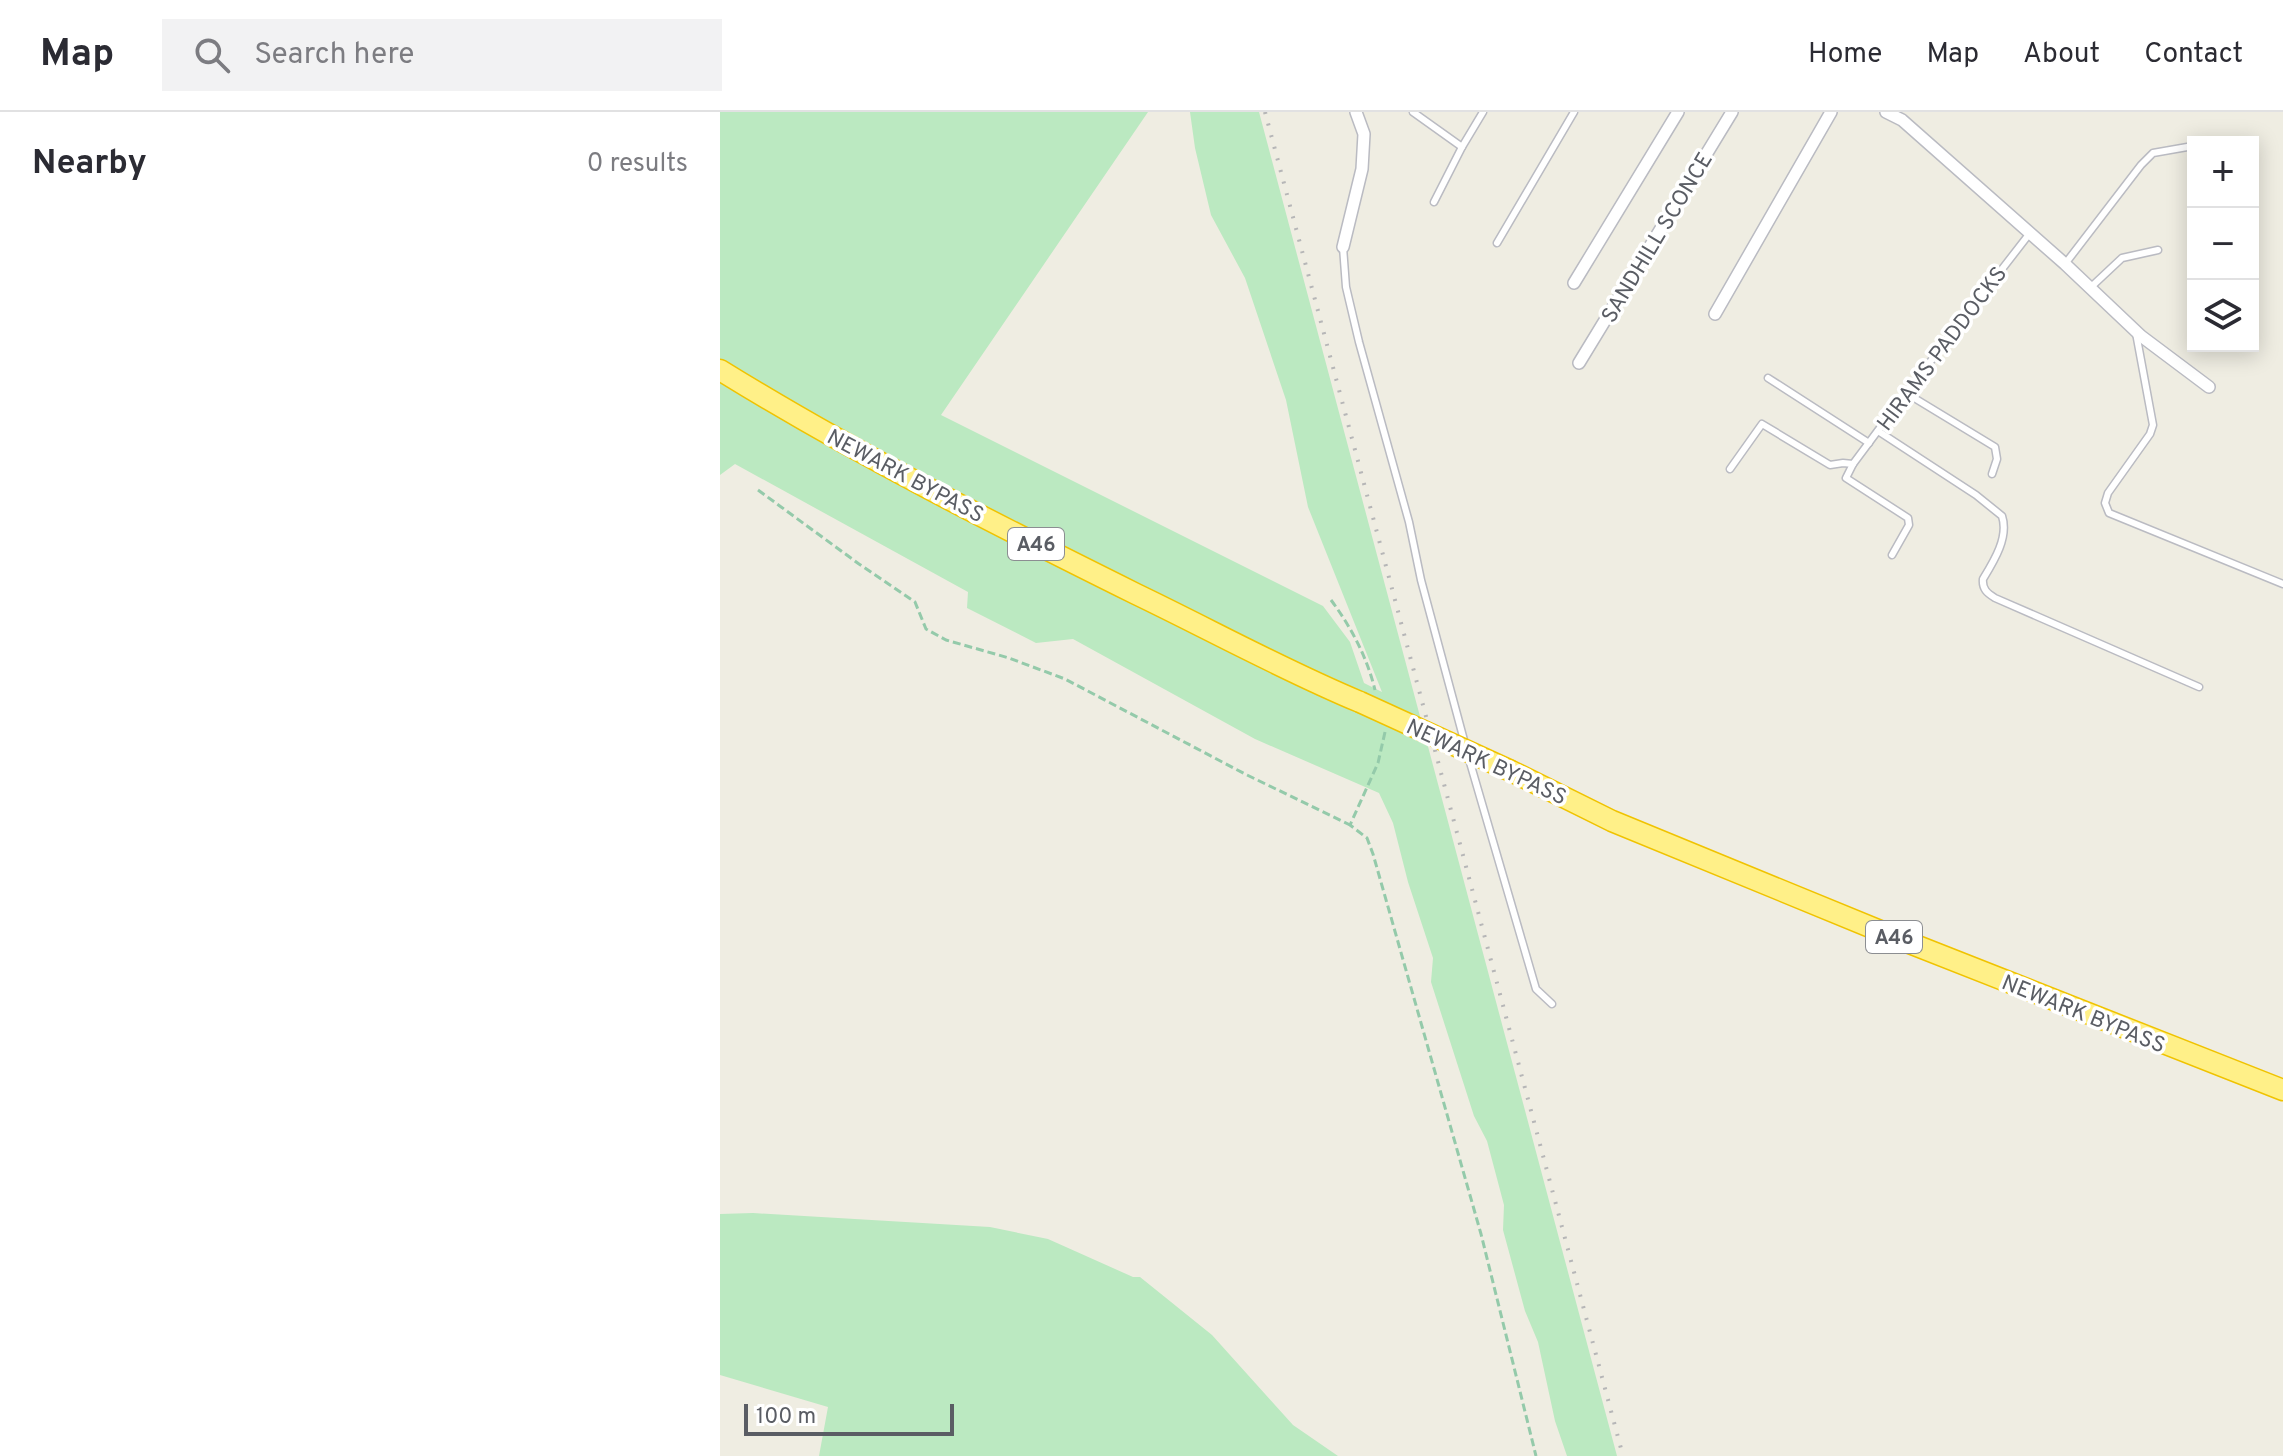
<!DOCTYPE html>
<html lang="en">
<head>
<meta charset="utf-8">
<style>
  body { margin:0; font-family:Overpass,sans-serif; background:#f2f2f3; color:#2b2b33 }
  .controls { position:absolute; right:24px; top:24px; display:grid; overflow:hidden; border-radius:0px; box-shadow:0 4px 20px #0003 }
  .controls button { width:72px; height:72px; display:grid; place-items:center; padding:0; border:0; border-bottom:2px solid #e1e1e2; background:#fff; color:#2b2b33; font:40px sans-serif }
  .scale { position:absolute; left:24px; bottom:20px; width:210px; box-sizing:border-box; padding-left:8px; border:4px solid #5a5d64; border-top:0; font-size:22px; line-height:28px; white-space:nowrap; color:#5a5d64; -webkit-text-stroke:6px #fff; paint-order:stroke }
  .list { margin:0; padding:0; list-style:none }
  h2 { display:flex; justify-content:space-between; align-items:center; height:104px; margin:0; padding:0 32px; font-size:34px }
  h2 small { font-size:26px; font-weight:400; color:#7c7c81 }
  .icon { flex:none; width:44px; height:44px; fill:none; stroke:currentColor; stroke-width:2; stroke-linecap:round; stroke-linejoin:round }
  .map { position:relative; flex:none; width:1563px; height:1344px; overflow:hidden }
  header { display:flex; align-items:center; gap:48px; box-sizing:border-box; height:112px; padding:0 40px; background:#fff; border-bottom:2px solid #e1e1e2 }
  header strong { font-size:38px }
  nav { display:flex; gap:44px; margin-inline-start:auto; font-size:28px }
  .search { width:560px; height:72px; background:#f2f2f3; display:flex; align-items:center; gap:20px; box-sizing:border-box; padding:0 28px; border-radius:0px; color:#7c7c81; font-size:30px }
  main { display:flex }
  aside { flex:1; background:#fff }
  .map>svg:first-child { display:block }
</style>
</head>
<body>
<header>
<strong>Map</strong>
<div class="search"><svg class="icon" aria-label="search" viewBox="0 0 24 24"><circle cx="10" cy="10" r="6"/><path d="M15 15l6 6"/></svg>Search here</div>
<nav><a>Home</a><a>Map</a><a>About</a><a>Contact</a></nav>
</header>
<main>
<aside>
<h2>Nearby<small>0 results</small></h2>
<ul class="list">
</ul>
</aside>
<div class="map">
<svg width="1563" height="1344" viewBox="0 0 1563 1344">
  <rect width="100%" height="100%" fill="#efede2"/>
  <g fill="#bbe9c1">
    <path d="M0,0H428L221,303L603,494L630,530L644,571L662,580L588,395L566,288L525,166L491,103L475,36L470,0H539L897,1344H847L835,1309L818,1230L805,1199L783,1118L784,1093L767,1029L754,1004L711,870L713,846L688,770L673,711L659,681L535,627L353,527L316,531L247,496L248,480L15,352L0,363Z"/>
    <path d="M33,1101L270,1115L328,1127L413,1165H420L492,1223L573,1313L618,1344H99L108,1295L0,1263V1102Z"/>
  </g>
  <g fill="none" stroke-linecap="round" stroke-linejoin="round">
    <g stroke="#babbc2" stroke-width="9">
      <g id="lane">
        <path d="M693,0L742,35L763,0"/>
        <path d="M714,90L742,35"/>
        <path d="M777,131L854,0"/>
        <path d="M623,135L626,175L639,230L689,410L701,468L745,632"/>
        <path d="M1345,152L1421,53L1433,41L1473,34"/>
        <path d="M1370,176L1402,146L1438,138"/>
        <path d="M1416,221L1433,313L1430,322L1388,381L1385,391L1389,401L1563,472"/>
        <path d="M1048,266L1149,331"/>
        <path d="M1186,281L1275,335L1277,347L1272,362"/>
        <path d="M1158,319L1256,383L1282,404C1289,425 1274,449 1263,467C1262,477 1267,481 1275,486L1479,575"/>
        <path d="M1010,357L1042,312L1110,353L1123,351L1133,352"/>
        <path d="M1172,443L1189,413L1188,406L1126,366L1133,352L1186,281L1310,121"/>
        <path d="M749,647L816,877L832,892"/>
      </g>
    </g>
    <g stroke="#babbc2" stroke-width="14">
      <g id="street">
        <path d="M1166,0L1182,8L1345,152L1421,224L1489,275"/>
        <path d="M623,135L642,57L644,22L636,0"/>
        <path d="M854,171L958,0"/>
        <path d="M995,202L1111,0"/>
        <path d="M859,251L1012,0"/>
      </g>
    </g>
    <g stroke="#f0c300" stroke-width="23">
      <g id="highway">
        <path d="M0,258C134,341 275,412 416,482C491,518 563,558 640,590"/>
        <path d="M791,659L892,709L1182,828L1563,978"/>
      </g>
    </g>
    <g stroke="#94caaa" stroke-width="3" stroke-dasharray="8 4" stroke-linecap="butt">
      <path d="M38,378L139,452L195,490L206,517L226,528L289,546L345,567L525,662L630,713"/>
      <path d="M611,488C631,515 647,545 655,578"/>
      <path d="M665,620L658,651L630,713L647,726L653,742L761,1122L816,1344"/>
    </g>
    <use href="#lane" stroke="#fff" stroke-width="6"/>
    <use href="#street" stroke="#fff" stroke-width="11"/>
    <use href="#highway" stroke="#fff088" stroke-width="20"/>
    <path stroke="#b6b6b7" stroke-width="4" stroke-dasharray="2 10" stroke-linecap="butt" d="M545,0L903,1344"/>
    <g stroke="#f0c300" stroke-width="23" stroke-linecap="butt">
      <path id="highway-bridge" d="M640,590L791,659"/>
    </g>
    <use href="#highway-bridge" stroke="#fff088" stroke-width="20"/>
  </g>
  <g text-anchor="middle" stroke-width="7" stroke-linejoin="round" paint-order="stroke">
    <g fill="#fff" stroke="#8c8e92" stroke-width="2">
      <rect x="288" y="416" width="56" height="32" rx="6"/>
      <rect x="1146" y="809" width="56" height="32" rx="6"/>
    </g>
    <g font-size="20" font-weight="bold" fill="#5a5d64">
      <text x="316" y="439">A46</text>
      <text x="1174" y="832">A46</text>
    </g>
    <g font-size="22" fill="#5a5d64" stroke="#fff">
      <text transform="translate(936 125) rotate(-59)" y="8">SANDHILL SCONCE</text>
      <text transform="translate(1221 236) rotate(-53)" y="8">HIRAMS PADDOCKS</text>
      <text transform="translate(186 363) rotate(28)" y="8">NEWARK BYPASS</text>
      <text transform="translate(767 649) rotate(25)" y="8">NEWARK BYPASS</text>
      <text transform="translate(1364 901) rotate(22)" y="8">NEWARK BYPASS</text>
    </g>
  </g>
</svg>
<div class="controls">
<button>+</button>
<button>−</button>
<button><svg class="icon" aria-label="layers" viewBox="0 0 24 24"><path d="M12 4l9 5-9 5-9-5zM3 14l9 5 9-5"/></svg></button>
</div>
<div class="scale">100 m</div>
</div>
</main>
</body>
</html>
